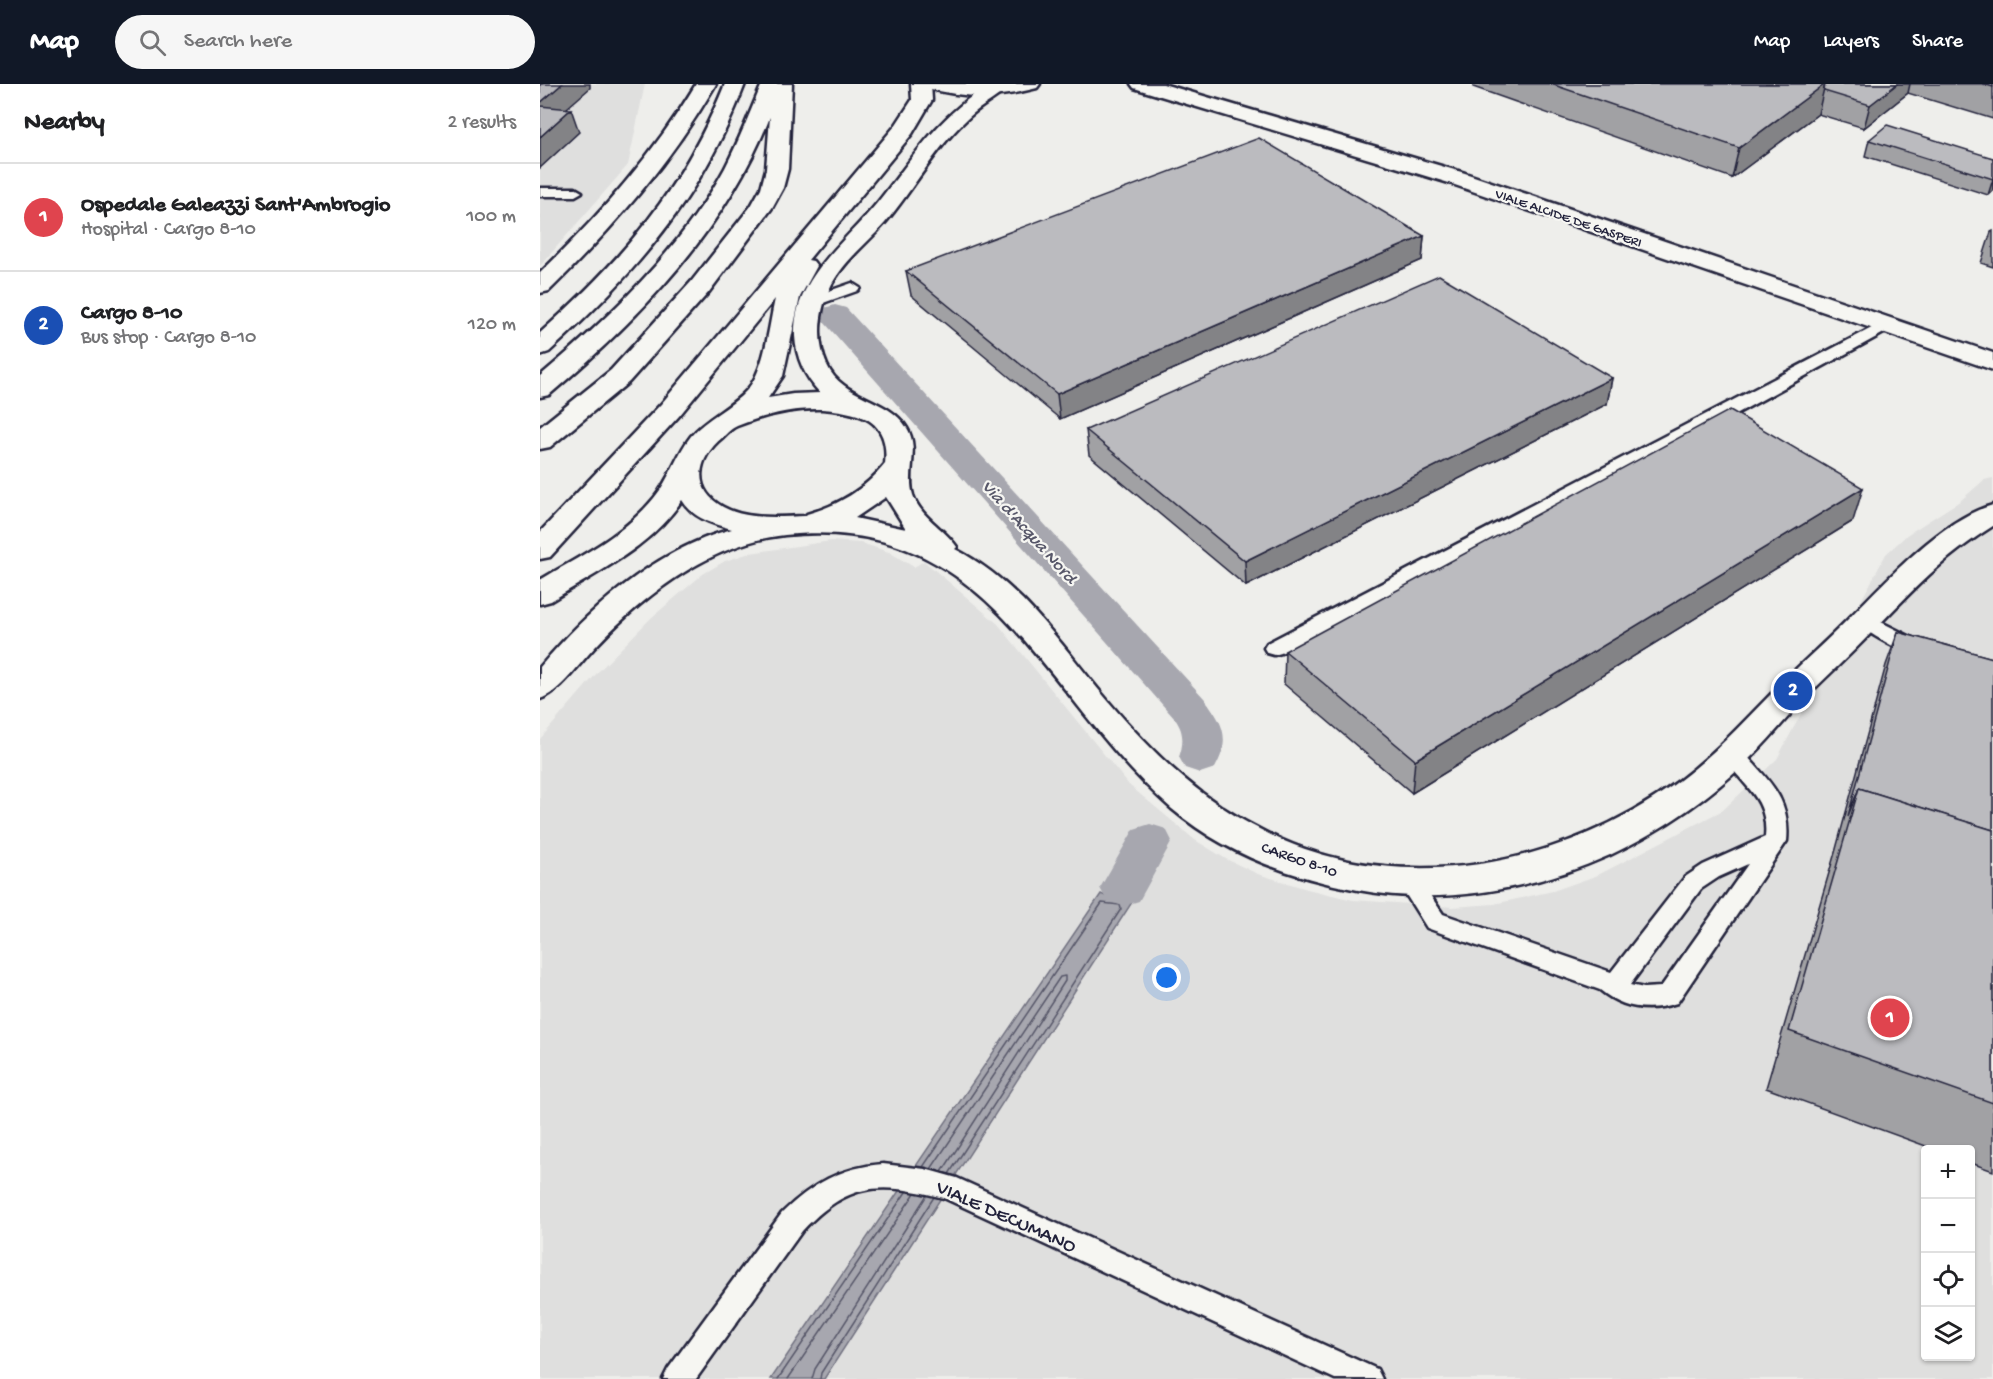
<!DOCTYPE html>
<html lang="en">
<head>
<meta charset="utf-8">
<style>
  body { margin:0; font-family:"Gochi Hand",sans-serif; background:#f6f6f6; color:#202124 }
  .controls { position:absolute; right:18px; bottom:18px; display:grid; overflow:hidden; border-radius:6px; box-shadow:0 2px 4px #0004 }
  .controls button { width:54px; height:54px; display:grid; place-items:center; padding:0; border:0; border-bottom:2px solid #e0e0e0; background:#fff; color:#202124; font:30px sans-serif }
  .you { position:absolute; left:627px; top:894px; width:21px; height:21px; margin:-15px; border:4px solid #fff; border-radius:50%; background:#1a73e8; box-shadow:0 0 0 9px #1a73e833 }
  .badge { display:grid; place-items:center; width:39px; height:39px; border-radius:50%; background:#111827; color:#fff; font-size:20px; font-weight:700 }
  .pin { position:absolute; translate:-50% -50%; border:3px solid #fff; box-shadow:0 2px 6px #0006 }
  .list { margin:0; padding:0; list-style:none }
  h2 { display:flex; justify-content:space-between; align-items:center; height:78px; margin:0; padding:0 24px; font-size:26px }
  h2 small { font-size:20px; font-weight:400; color:#757577 }
  .list li { display:grid; grid-template-columns:39px 1fr auto; gap:18px; align-items:center; box-sizing:border-box; height:108px; padding:0 24px; border-top:2px solid #e0e0e0 }
  .list b { display:block; font-size:22px; white-space:nowrap }
  .list p { margin:0; font-size:20px; white-space:nowrap; color:#757577 }
  .list em { font-size:20px; font-style:normal; color:#757577 }
  .icon { flex:none; width:33px; height:33px; fill:none; stroke:currentColor; stroke-width:2; stroke-linecap:round; stroke-linejoin:round }
  .map { position:relative; flex:none; width:1453px; height:1295px; overflow:hidden }
  header { display:flex; align-items:center; gap:36px; box-sizing:border-box; height:84px; padding:0 30px; background:#111827; color:#fff }
  header strong { font-size:28px }
  nav { display:flex; gap:33px; margin-inline-start:auto; font-size:21px }
  .search { width:420px; height:54px; background:#f6f6f6; display:flex; align-items:center; gap:15px; box-sizing:border-box; padding:0 21px; border-radius:33px; color:#757577; font-size:22px }
  main { display:flex }
  aside { flex:1; background:#fff }
  .map>svg:first-child { display:block }
</style>
</head>
<body>
<header>
<strong>Map</strong>
<div class="search"><svg class="icon" aria-label="search" viewBox="0 0 24 24"><circle cx="10" cy="10" r="6"/><path d="M15 15l6 6"/></svg>Search here</div>
<nav><a>Map</a><a>Layers</a><a>Share</a></nav>
</header>
<main>
<aside>
<h2>Nearby<small>2 results</small></h2>
<ul class="list">
<li><span class="badge" style="background:#e0444e">1</span><div><b>Ospedale Galeazzi Sant'Ambrogio</b><p>Hospital · Cargo 8-10</p></div><em>100 m</em></li>
<li><span class="badge" style="background:#1a4fb4">2</span><div><b>Cargo 8-10</b><p>Bus stop · Cargo 8-10</p></div><em>120 m</em></li>
</ul>
</aside>
<div class="map">
<svg width="1453" height="1295" viewBox="0 0 1453 1295">
  <rect width="100%" height="100%" fill="#eeeeeb"/>
  <filter id="ink" filterUnits="userSpaceOnUse"><feTurbulence type="fractalNoise" baseFrequency=".0167" numOctaves="2"/><feDisplacementMap in="SourceGraphic" scale="12" xChannelSelector="R" yChannelSelector="G"/><feConvolveMatrix kernelMatrix="1 2 1 2 8 2 1 2 1" color-interpolation-filters="sRGB"/></filter>
  <g filter="url(#ink)">
    <g fill="#dfdfde" fill-rule="evenodd">
      <path d="M0,0H105L88,81L0,182Z"/>
      <path d="M1453,394V1295H0V655L57,589L111,534L163,490L185,477L210,469L291,457L321,459L349,468L374,483L384,477L458,540L589,701L655,756L686,775L718,790L767,805L813,816L913,823L954,820L1013,807L1058,791L1183,726L1237,675L1346,470L1368,450L1420,417L1444,396ZM1386,1066H1430V1272H1386Z"/>
    </g>
    <path fill="#a7a7af" stroke="#727281" stroke-width="1.5" d="M583,804L598,809L284,1295H231L561,810L574,816Z"/>
    <g fill="none" stroke-linecap="round" stroke-linejoin="round">
      <g stroke="#575769" stroke-width="1.5">
        <path d="M383,1083L562,819L580,821L581,825L409,1090"/>
        <path d="M391,1085L520,893L525,892V897L402,1088"/>
        <path d="M238,1295L366,1108"/>
        <path d="M248,1295L375,1109"/>
        <path d="M272,1295L275,1285L387,1111"/>
        <path d="M280,1295L281,1289L394,1113"/>
      </g>
      <g fill="#a7a7af" fill-rule="evenodd">
        <path d="M295,221L306,224L664,614C684,640 691,655 675,684L660,689L645,684L639,673C644,659 644,647 635,635L284,238L279,231L284,224Z"/>
        <path d="M610,740L626,745L632,757L599,817L583,822L567,817L560,804L594,745Z"/>
      </g>
      <g stroke="#22223b" stroke-width="5">
        <g id="lane">
          <path d="M0,104H35L42,108L35,112H0Z"/>
          <path d="M312,199L320,204L317,207L272,223L264,218L266,215Z"/>
          <path d="M1347,236L1353,238L1355,241L1353,244L1176,341L741,569L734,571L727,569L724,564L727,559Z"/>
          <path d="M1325,530L1377,556L1388,559L1391,564L1388,569C1366,575 1337,552 1318,542L1315,537L1318,532Z"/>
          <path d="M1193,662L1201,665C1227,696 1251,713 1247,757L1137,919C1109,928 1083,925 1060,906L887,844L858,798L861,792L869,789L877,792L903,830L1071,888L1145,793L1163,781L1225,753C1229,712 1200,701 1182,670L1185,665ZM1208,780L1121,903L1104,904L1090,901L1161,805L1179,793Z"/>
          <path d="M343,1080L385,1085L417,1094L837,1285L842,1295H795L404,1114C340,1098 309,1097 262,1147L156,1295H123L128,1285L242,1129C272,1100 301,1083 343,1080Z"/>
        </g>
      </g>
      <g stroke="#22223b" stroke-width="5">
        <path id="street" d="M371,0H391L392,16L372,50L268,176L273,177L277,182L260,213L243,292L228,314L253,310L280,309C265,293 256,274 255,252C253,194 304,160 337,119C374,73 394,37 445,3L452,1L459,3L462,7L459,11C448,19 436,26 426,36C394,66 373,106 345,139C326,161 301,179 289,206C279,228 276,257 287,281C302,315 348,313 367,344C380,365 366,389 373,411C381,434 404,444 417,463L415,465C482,499 522,563 569,618C615,672 663,718 727,749C860,815 1024,783 1140,696C1177,668 1206,635 1238,603C1262,578 1288,556 1312,531C1348,495 1403,434 1453,421V442C1402,474 1374,505 1333,547C1310,571 1286,593 1263,616C1245,636 1228,657 1209,675C1169,715 1120,747 1070,771C992,806 902,822 818,806C752,794 684,769 632,725C502,613 453,429 245,451C172,459 107,509 57,561C41,577 20,609 0,615V583C51,523 115,466 192,445C172,440 153,434 142,416C111,463 57,488 11,517L0,520V496C40,472 84,451 114,414C130,395 136,371 151,352C166,334 191,324 207,306C225,286 229,241 235,215L139,332L10,473L0,475V448L121,320L355,42L372,16ZM282,325C320,328 350,335 345,380C324,406 299,421 267,430L265,432C240,433 206,436 183,423C151,405 157,374 183,353C187,349 192,344 197,342C225,331 252,324 282,325ZM346,413L366,445L315,434Z"/>
      </g>
      <g stroke="#22223b" stroke-width="5">
        <g id="secondary">
          <path d="M385,0H500L497,4C459,14 426,15 388,4Z"/>
          <path d="M591,0H623L925,89L1453,269V286L909,99L594,4Z"/>
        </g>
      </g>
      <g stroke="#22223b" stroke-width="5">
        <g id="highway">
          <path d="M156,0H176C131,78 73,144 9,207L0,209V189C60,131 113,71 156,0Z"/>
          <path d="M185,0H205C162,113 97,188 9,268L0,271V249C84,174 142,106 185,0Z"/>
          <path d="M222,0H252L248,85L243,104L232,124L169,208L89,298L10,363L0,365V343L71,286L151,198L211,122L221,104L226,85L230,33C186,145 100,234 9,311L0,313V292C70,233 141,165 185,84C199,57 210,28 222,0Z"/>
        </g>
      </g>
      <use href="#lane" fill="#f6f6f2" fill-rule="evenodd"/>
      <use href="#street" fill="#f6f6f2" fill-rule="evenodd"/>
      <use href="#secondary" fill="#f6f6f2" fill-rule="evenodd"/>
      <use href="#highway" fill="#f6f6f2" fill-rule="evenodd"/>
    </g>
    <g fill="#a1a1a4" stroke="#22223b" stroke-width="1.5">
      <path d="M933,0H1453V35L1368,9L1324,44L1278,30L1192,94L933,3Z"/>
      <path d="M1329,56L1453,74V106L1448,111L1325,72Z"/>
      <path d="M1453,147V183L1441,179L1451,148Z"/>
      <path d="M884,152L882,176L520,335L371,211L366,187Z"/>
      <path d="M1072,294L1067,320L706,502L549,371L546,346Z"/>
      <path d="M1313,437L872,709L744,600L745,567Z"/>
      <path d="M1358,548L1453,574V1087L1431,1079V1065H1394L1226,1004L1296,765L1346,581Z"/>
    </g>
    <g fill="#838386" stroke="#22223b" stroke-width="1.5">
      <path d="M22,0H50V4L4,44L0,31V19Z"/>
      <path d="M1285,0L1278,30L1192,94L1199,64Z"/>
      <path d="M1357,0H1370L1368,9L1324,44L1330,21Z"/>
      <path d="M31,25L39,48L0,84V53Z"/>
      <path d="M1453,95V106L1448,111Z"/>
      <path d="M884,152L882,176L520,335L517,310Z"/>
      <path d="M1072,294L1067,320L706,502L705,477Z"/>
      <path d="M1323,404L1313,437L872,709L875,676Z"/>
    </g>
    <g fill="#bbbbbf" stroke="#22223b" stroke-width="1.5">
      <path d="M0,0H22L0,19Z"/>
      <path d="M1011,0H1285L1199,64Z"/>
      <path d="M1284,0H1357L1330,21L1284,7L1285,0Z"/>
      <path d="M1443,0H1453V3Z"/>
      <path d="M0,22L31,25L0,53Z"/>
      <path d="M1347,41L1453,74V95L1329,56Z"/>
      <path d="M719,54L884,152L517,310L366,187Z"/>
      <path d="M899,191L1072,294L705,477L546,346Z"/>
      <path d="M1190,326L1323,404L875,676L745,567Z"/>
      <path d="M1358,548L1453,574V746L1319,704L1308,732Z"/>
      <path d="M1319,704L1453,746V1019L1249,947Z"/>
    </g>
  </g>
  <g text-anchor="middle" stroke-width="4.5" stroke-linejoin="round" paint-order="stroke">
    <g font-size="14" fill="#22223b" stroke="#f6f6f2">
      <text transform="translate(1029 133) rotate(19)" y="5">VIALE ALCIDE DE GASPERI</text>
    </g>
    <g font-size="16" fill="#22223b" stroke="#f6f6f2">
      <text transform="translate(760 774) rotate(19)" y="6">CARGO 8-10</text>
    </g>
    <g font-size="18" font-style="italic" fill="#575769" stroke="#f6f6f2">
      <text transform="translate(490 447) rotate(48)" y="6">Via d'Acqua Nord</text>
    </g>
    <g font-size="20" fill="#22223b" stroke="#f6f6f2">
      <text transform="translate(467 1131) rotate(24)" y="7">VIALE DECUMANO</text>
    </g>
  </g>
</svg>
<div class="controls">
<button>+</button>
<button>−</button>
<button><svg class="icon" aria-label="locate" viewBox="0 0 24 24"><circle cx="12" cy="12" r="6"/><path d="M12 2v4M12 18v4M2 12h4M18 12h4"/></svg></button>
<button><svg class="icon" aria-label="layers" viewBox="0 0 24 24"><path d="M12 4l9 5-9 5-9-5zM3 14l9 5 9-5"/></svg></button>
</div>
<div class="you"></div>
<div class="pin badge" style="left:1350px;top:934px;background:#e0444e">1</div>
<div class="pin badge" style="left:1253px;top:607px;background:#1a4fb4">2</div>
</div>
</main>
</body>
</html>
